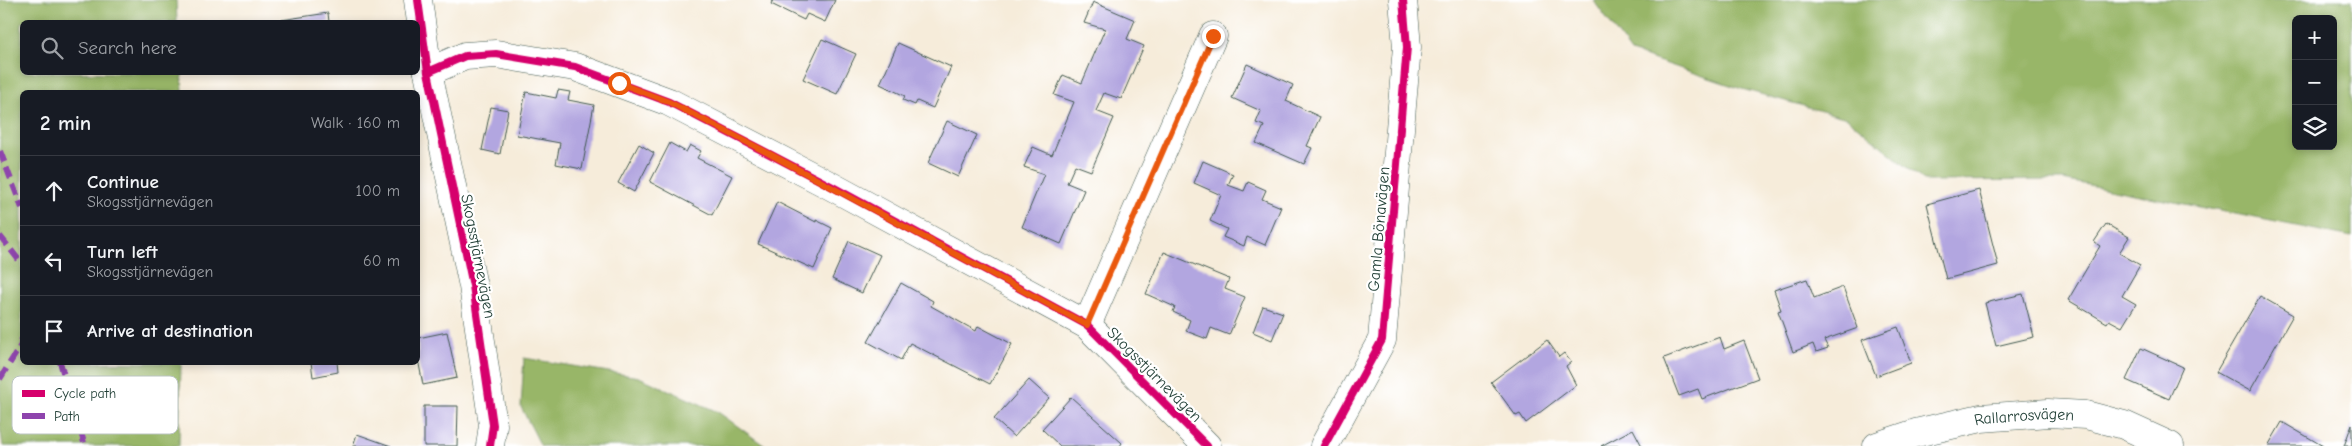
<!DOCTYPE html>
<html lang="en">
<head>
<meta charset="utf-8">
<style>
  body { margin:0; font-family:"Comic Neue",sans-serif; background:#242831; color:#f1f3f6 }
  .controls { position:absolute; right:15px; top:15px; display:grid; overflow:hidden; border-radius:8px; box-shadow:0 2px 8px #0003 }
  .controls button { width:45px; height:45px; display:grid; place-items:center; padding:0; border:0; border-bottom:1px solid #363941; background:#171b24; color:#f1f3f6; font:25px sans-serif }
  .stop { position:absolute; width:15px; height:15px; margin:-11px; border:4px solid #ea580c; border-radius:50%; background:#fff }
  .stop.end { background:#ea580c; border-color:#fff; box-shadow:0 1px 5px #0008 }
  .list { margin:0; padding:0; list-style:none }
  h2 { display:flex; justify-content:space-between; align-items:center; height:65px; margin:0; padding:0 20px; font-size:21px }
  h2 small { font-size:16px; font-weight:400; color:#9ea1a6 }
  .list li { display:grid; grid-template-columns:32px 1fr auto; gap:15px; align-items:center; box-sizing:border-box; height:70px; padding:0 20px; border-top:1px solid #363941 }
  .list b { display:block; font-size:19px; white-space:nowrap }
  .list p { margin:0; font-size:16px; white-space:nowrap; color:#9ea1a6 }
  .list em { font-size:16px; font-style:normal; color:#9ea1a6 }
  .icon { flex:none; width:28px; height:28px; fill:none; stroke:currentColor; stroke-width:2; stroke-linecap:round; stroke-linejoin:round }
  .map { position:relative; flex:none; width:2352px; height:446px; overflow:hidden }
  .search { position:absolute; background:#171b24; box-shadow:0 2px 8px #0003; left:20px; top:20px; width:400px; height:55px; display:flex; align-items:center; gap:12px; box-sizing:border-box; padding:0 18px; border-radius:8px; color:#9ea1a6; font-size:19px }
  .panel { position:absolute; background:#171b24; box-shadow:0 2px 8px #0003; left:20px; top:90px; width:400px; height:275px; border-radius:8px }
  .map>svg:first-child { display:block }
</style>
</head>
<body>
<div class="map">
<svg width="2352" height="446" viewBox="0 0 2352 446">
  <rect width="100%" height="100%" fill="#fff"/>
  <filter id="ink" filterUnits="userSpaceOnUse"><feTurbulence type="fractalNoise" baseFrequency=".02" numOctaves="2"/><feDisplacementMap in="SourceGraphic" scale="10" xChannelSelector="R" yChannelSelector="G"/><feConvolveMatrix kernelMatrix="1 2 1 2 8 2 1 2 1" color-interpolation-filters="sRGB"/></filter>
  <filter id="wash" filterUnits="userSpaceOnUse"><feTurbulence type="fractalNoise" baseFrequency=".0096" numOctaves="4" result="noise"/><feDisplacementMap in="SourceGraphic" scale="20" xChannelSelector="R" yChannelSelector="G"/><feGaussianBlur stdDeviation="1.12" result="paint"/><feColorMatrix in="noise" values="0 0 0 0 0 0 0 0 0 0 0 0 0 0 0 0 0 1.4 0 .05"/><feComposite in="paint" operator="in"/></filter>
  <g filter="url(#wash)">
    <rect width="100%" height="100%" fill="#f6ecda"/>
    <g fill="#98b668" stroke="#5c7a4e" fill-rule="evenodd">
      <path d="M0,0H176L177,22H22V72L182,73L183,92H22V362L181,363L179,446H3L0,427Z"/>
      <path d="M1593,0H2352V237L2063,180L1924,181L1847,118L1742,89L1631,52ZM2296,19H2333V146H2296Z"/>
      <path d="M524,358L639,377L718,412L765,446H541L521,407Z"/>
    </g>
    <g id="blocks">
      <g fill="#b2a6e0">
        <path d="M773,0H835L825,22L807,14L804,20L771,4Z"/>
        <path d="M1093,2L1135,20L1127,39L1144,46L1121,99L1104,93L1096,111L1114,118L1091,171L1075,165L1067,183L1084,190L1061,244L1022,227L1044,174L1024,167L1033,147L1052,155L1074,102L1054,95L1063,75L1082,83L1105,29L1084,23Z"/>
        <path d="M328,13L329,22H274V21Z"/>
        <path d="M822,39L856,54L837,94L803,79Z"/>
        <path d="M898,43L951,67L933,108L917,101L915,105L903,100L905,96L880,84Z"/>
        <path d="M1247,64L1293,85L1286,101L1320,117L1307,146L1312,148L1304,164L1256,143L1264,126L1256,123L1261,111L1232,98Z"/>
        <path d="M558,90L570,92L568,100L594,105L582,169L556,164L560,143L517,135L526,92L556,98Z"/>
        <path d="M491,107L508,110L500,154L482,150Z"/>
        <path d="M947,121L977,135L958,177L928,163Z"/>
        <path d="M670,143L686,152L690,145L701,151L697,158L732,176L712,215L650,182Z"/>
        <path d="M639,144L654,153L634,192L618,183Z"/>
        <path d="M1203,161L1233,174L1228,185L1244,191L1248,182L1266,190L1262,199L1281,207L1265,245L1247,237L1244,246L1223,237L1227,229L1210,221L1221,195L1194,183Z"/>
        <path d="M1979,190L1998,265L1946,279L1927,204Z"/>
        <path d="M777,202L816,222V220L832,228L814,269L758,244Z"/>
        <path d="M2106,224L2129,237L2119,253L2140,265L2122,296L2136,304L2122,327L2109,320L2107,323L2068,300L2100,246L2094,242Z"/>
        <path d="M849,241L880,255L862,293L832,279Z"/>
        <path d="M1164,252L1229,279L1225,289L1245,297L1229,335L1211,328L1207,339L1186,331L1190,320L1173,312L1175,307L1146,294Z"/>
        <path d="M1807,279L1814,298L1843,287L1858,328L1824,340L1828,348L1816,352L1813,344L1793,352L1778,311L1781,310L1774,290Z"/>
        <path d="M901,283L933,301L931,306L976,331L978,326L1012,344L990,384L910,343L901,360L868,342Z"/>
        <path d="M2023,294L2034,337L1996,346L1985,303Z"/>
        <path d="M2260,296L2293,315L2250,391L2216,372Z"/>
        <path d="M1263,306L1283,313L1272,340L1253,332Z"/>
        <path d="M1898,327L1911,363L1876,376L1862,340Z"/>
        <path d="M447,332L457,378L423,385L418,359V338Z"/>
        <path d="M1720,337L1724,349L1744,341L1758,378L1702,399L1698,389L1679,396L1664,358Z"/>
        <path d="M1547,340L1559,357L1564,353L1571,362L1566,366L1576,385L1526,423L1520,414L1516,416L1491,382Z"/>
        <path d="M2141,348L2183,367L2169,399L2126,380Z"/>
        <path d="M311,362H337L338,372L313,377Z"/>
        <path d="M1029,380L1049,398L1014,437L994,419Z"/>
        <path d="M1071,397L1122,443L1120,446H1060L1042,429Z"/>
        <path d="M424,406H458L457,446H424Z"/>
        <path d="M2282,422L2323,446H2268Z"/>
        <path d="M2352,424V446H2344Z"/>
        <path d="M1633,429L1642,446H1601Z"/>
        <path d="M357,434L391,446H353Z"/>
      </g>
    </g>
  </g>
  <g filter="url(#ink)">
    <use href="#blocks" fill-opacity="0" stroke="#3f574d" stroke-width="1"/>
    <g fill="none" stroke-linecap="round" stroke-linejoin="round">
      <g stroke="#3f574d" stroke-width="29">
        <g id="street">
          <path d="M418,0L428,72L473,286L493,425L490,446"/>
          <path d="M428,72L465,56L496,54L575,67L669,102L831,186L1087,325L1207,446"/>
          <path d="M1087,325L1213,36"/>
          <path d="M1324,446L1382,340L1407,47L1403,0"/>
          <path id="s1" d="M1877,446L1916,433L1981,418L2048,413L2086,415L2124,425L2170,446"/>
        </g>
      </g>
      <use href="#street" stroke="#fff" stroke-width="28"/>
      <g stroke="#8e44ad" stroke-width="6" stroke-dasharray="12 6" stroke-linecap="butt">
        <path d="M0,151L22,208"/>
        <path d="M0,236L22,264"/>
        <path d="M60,362L85,446"/>
        <path d="M0,379L21,345L22,338"/>
      </g>
      <g stroke="#fff" stroke-width="11">
        <g id="cycleway">
          <path d="M418,0L428,72L473,286L493,425L490,446"/>
          <path d="M428,72L465,56L496,54L575,67L669,102L831,186L1087,325L1207,446"/>
          <path d="M1324,446L1382,340L1407,47L1403,0"/>
        </g>
      </g>
      <use href="#cycleway" stroke="#d6006c" stroke-width="8"/>
    </g>
  </g>
  <g fill="none" stroke-linecap="round" stroke-linejoin="round" filter="url(#ink)">
    <path stroke="#ea580c" stroke-width="6" d="M619,83L669,102L766,152L1087,325L1213,36"/>
  </g>
  <g text-anchor="middle" stroke-width="4.5" stroke-linejoin="round" paint-order="stroke">
    <g font-size="16" fill="#1f3d34" stroke="#fff">
      <text transform="translate(1378 229) rotate(-85)" y="6">Gamla Bönavägen</text>
      <text transform="translate(479 256) rotate(79)" y="6">Skogsstjärnevägen</text>
      <text transform="translate(1155 374) rotate(45)" y="6">Skogsstjärnevägen</text>
      <text dy="6" stroke="none"><textPath href="#s1" startOffset="151">Rallarrosvägen</textPath></text>
    </g>
  </g>
  <rect x="12" y="376" width="166" height="58" rx="8" fill="#fff" stroke="#bcc5c2" stroke-width="1"/>
  <rect x="22" y="390" width="23" height="7" fill="#d6006c"/>
  <rect x="22" y="413" width="23" height="6" fill="#8e44ad"/>
  <g font-size="14" fill="#1f3d34">
    <text x="54" y="398">Cycle path</text>
    <text x="54" y="421">Path</text>
  </g>
</svg>
<div class="controls">
<button>+</button>
<button>−</button>
<button><svg class="icon" aria-label="layers" viewBox="0 0 24 24"><path d="M12 4l9 5-9 5-9-5zM3 14l9 5 9-5"/></svg></button>
</div>
<div class="stop" style="left:619px;top:83px"></div>
<div class="stop end" style="left:1213px;top:36px"></div>
<div class="search"><svg class="icon" aria-label="search" viewBox="0 0 24 24"><circle cx="10" cy="10" r="6"/><path d="M15 15l6 6"/></svg>Search here</div>
<section class="panel">
<h2>2 min<small>Walk · 160 m</small></h2>
<ul class="list">
<li><svg class="icon" aria-label="ahead" viewBox="0 0 24 24"><path d="M12 20V5M6 11l6-6 6 6"/></svg><div><b>Continue</b><p>Skogsstjärnevägen</p></div><em>100 m</em></li>
<li><svg class="icon" aria-label="left" viewBox="0 0 24 24"><path d="M17 20v-9H6M10 6l-5 5 5 5"/></svg><div><b>Turn left</b><p>Skogsstjärnevägen</p></div><em>60 m</em></li>
<li><svg class="icon" aria-label="arrive" viewBox="0 0 24 24"><path d="M6 21V4h12l-3 4 3 4H6"/></svg><div><b>Arrive at destination</b></div></li>
</ul>
</section>
</div>
</body>
</html>
